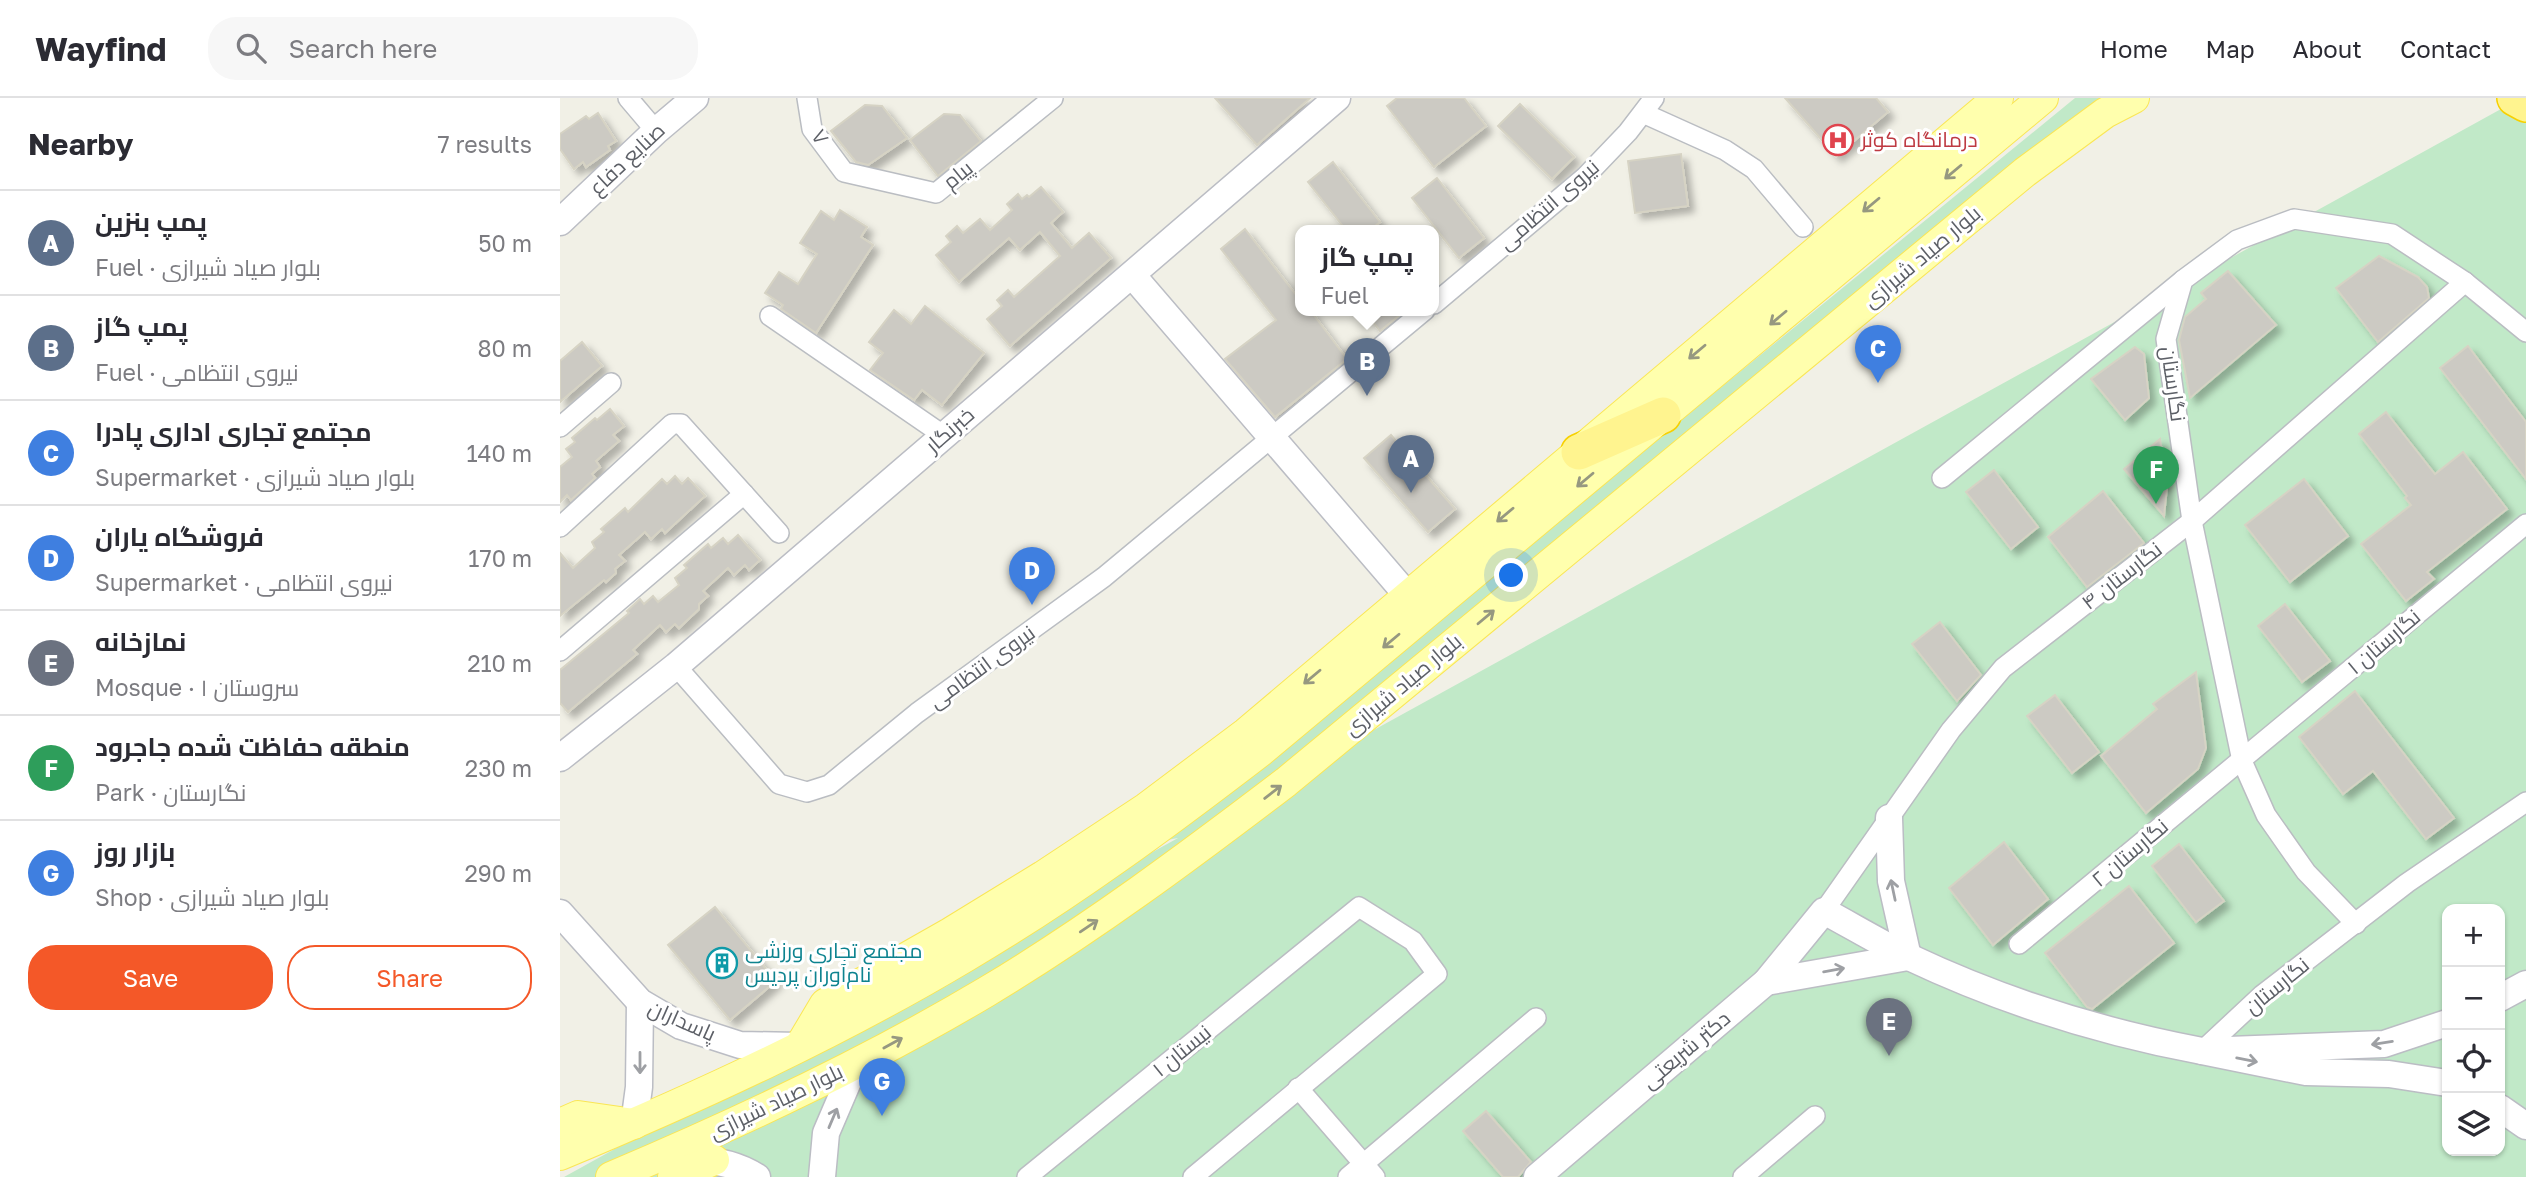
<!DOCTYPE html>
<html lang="en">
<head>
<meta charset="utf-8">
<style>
  body { margin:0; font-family:"Golos Text",Cairo,sans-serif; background:#f7f7f7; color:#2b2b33 }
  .controls { position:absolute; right:21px; bottom:21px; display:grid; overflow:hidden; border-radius:14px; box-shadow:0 2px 5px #0004 }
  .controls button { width:63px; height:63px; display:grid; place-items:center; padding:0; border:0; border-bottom:2px solid #e1e1e2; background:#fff; color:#2b2b33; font:35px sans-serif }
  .you { position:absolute; left:952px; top:478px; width:24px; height:24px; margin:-18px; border:5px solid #fff; border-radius:50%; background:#1a73e8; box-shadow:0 0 0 10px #1a73e833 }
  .badge { display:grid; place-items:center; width:46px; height:46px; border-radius:50%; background:#f45828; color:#fff; font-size:23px; font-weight:700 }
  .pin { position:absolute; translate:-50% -58px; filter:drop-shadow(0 2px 4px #0008) }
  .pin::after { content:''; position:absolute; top:37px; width:24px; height:21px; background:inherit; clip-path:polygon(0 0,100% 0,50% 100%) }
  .popup { position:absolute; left:735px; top:127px; width:144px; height:91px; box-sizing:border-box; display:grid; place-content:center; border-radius:14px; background:#fff; filter:drop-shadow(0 2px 5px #0005); font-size:23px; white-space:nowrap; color:#7c7c81 }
  .popup b { font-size:26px; color:#2b2b33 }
  .popup::after { content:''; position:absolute; left:50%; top:100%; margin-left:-14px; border:14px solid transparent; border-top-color:#fff }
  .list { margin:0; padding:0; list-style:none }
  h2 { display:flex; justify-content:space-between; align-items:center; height:91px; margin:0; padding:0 28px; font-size:30px }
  h2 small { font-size:23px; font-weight:400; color:#7c7c81 }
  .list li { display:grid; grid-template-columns:46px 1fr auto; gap:21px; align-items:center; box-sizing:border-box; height:105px; padding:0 28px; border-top:2px solid #e1e1e2 }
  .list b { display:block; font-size:26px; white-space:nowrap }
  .list p { margin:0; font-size:23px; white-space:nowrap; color:#7c7c81 }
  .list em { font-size:23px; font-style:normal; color:#7c7c81 }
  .actions { display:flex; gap:14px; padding:21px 28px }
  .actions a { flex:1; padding:16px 0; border:2px solid #f45828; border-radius:28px; text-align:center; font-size:24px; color:#f45828 }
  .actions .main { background:#f45828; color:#fff }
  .icon { flex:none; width:38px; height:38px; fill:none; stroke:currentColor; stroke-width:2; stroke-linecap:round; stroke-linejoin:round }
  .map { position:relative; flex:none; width:1966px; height:1079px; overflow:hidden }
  header { display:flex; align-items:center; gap:42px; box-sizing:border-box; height:98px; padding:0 35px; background:#fff; border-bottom:2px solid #e1e1e2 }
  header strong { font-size:33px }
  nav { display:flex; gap:38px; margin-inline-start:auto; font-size:24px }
  .search { width:490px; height:63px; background:#f7f7f7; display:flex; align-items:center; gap:18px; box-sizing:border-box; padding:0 24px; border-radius:28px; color:#7c7c81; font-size:26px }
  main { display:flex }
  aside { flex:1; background:#fff }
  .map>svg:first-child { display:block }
</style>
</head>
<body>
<header>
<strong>Wayfind</strong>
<div class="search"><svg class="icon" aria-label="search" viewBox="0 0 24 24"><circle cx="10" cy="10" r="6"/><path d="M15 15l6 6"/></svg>Search here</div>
<nav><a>Home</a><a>Map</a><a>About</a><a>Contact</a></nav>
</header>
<main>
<aside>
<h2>Nearby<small>7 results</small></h2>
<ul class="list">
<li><span class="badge" style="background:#5c6f8a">A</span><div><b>پمپ بنزین</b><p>Fuel · بلوار صیاد شیرازی</p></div><em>50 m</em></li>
<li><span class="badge" style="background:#5c6f8a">B</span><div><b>پمپ گاز</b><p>Fuel · نیروی انتظامی</p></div><em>80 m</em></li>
<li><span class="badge" style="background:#3f7fe0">C</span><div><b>مجتمع تجاری اداری پادرا</b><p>Supermarket · بلوار صیاد شیرازی</p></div><em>140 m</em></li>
<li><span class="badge" style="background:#3f7fe0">D</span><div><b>فروشگاه یاران</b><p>Supermarket · نیروی انتظامی</p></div><em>170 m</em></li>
<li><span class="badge" style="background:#6b7280">E</span><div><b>نمازخانه</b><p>Mosque · سروستان ۱</p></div><em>210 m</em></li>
<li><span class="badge" style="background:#2e9e5b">F</span><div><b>منطقه حفاظت شده جاجرود</b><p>Park · نگارستان</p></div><em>230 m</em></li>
<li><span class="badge" style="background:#3f7fe0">G</span><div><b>بازار روز</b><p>Shop · بلوار صیاد شیرازی</p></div><em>290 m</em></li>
</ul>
<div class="actions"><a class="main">Save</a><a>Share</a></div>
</aside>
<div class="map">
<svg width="1966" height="1079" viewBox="0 0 1966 1079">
  <defs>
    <filter id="shadow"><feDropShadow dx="6" dy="6" stdDeviation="3.5" flood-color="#0004"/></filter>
  </defs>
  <rect width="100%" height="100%" fill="#f1f0e6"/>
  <path fill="#c1e9c8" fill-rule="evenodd" d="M1515,0H1558L674,709L1961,0H1966V1079H4L618,740L607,742ZM1887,811H1940V1053H1887Z"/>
  <g fill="#cccac3" stroke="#d6d3c4" stroke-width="2" filter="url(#shadow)">
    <path d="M655,0H750L697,47Z"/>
    <path d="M837,0H904L926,28L874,69L827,8Z"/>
    <path d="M1225,0H1316L1328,14L1276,58Z"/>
    <path d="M960,6L1014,59L992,81L938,28Z"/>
    <path d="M305,7L322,8L347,40L308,67L296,64L271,33Z"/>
    <path d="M38,15L56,43L48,48L50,52L26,69L23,64L14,71L0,51V36L26,18L29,21Z"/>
    <path d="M384,16L400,17L421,43L378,78L350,42Z"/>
    <path d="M1121,56L1128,108L1075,115L1068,63Z"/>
    <path d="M773,64L820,124L810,132H786L748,84Z"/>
    <path d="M877,80L924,140L899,160L852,100Z"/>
    <path d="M481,89L503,114L491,125L512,150L529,135L551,160L450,248L427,221L442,208L437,202L448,192L454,199L500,158L480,134L460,152L449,140L399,184L376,157L391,144L386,138L397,128L403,135L420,121L430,132L452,112L447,106L458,96L462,101L467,97L469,99Z"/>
    <path d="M280,112L307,129L301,139L313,147L256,235L221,211L223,207L205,195L219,174L238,186L257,156L240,145L261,113L274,122Z"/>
    <path d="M685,131L740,202V212H750L787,261L715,319L665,261L716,222L661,151Z"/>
    <path d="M1819,158L1858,179L1867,189L1869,200L1818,244L1776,190Z"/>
    <path d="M1668,173L1716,227L1630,300L1619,242L1625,219L1646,201L1641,195Z"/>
    <path d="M365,208L424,255L382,307L362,292L354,302L310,272L323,255L309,244L334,212L351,226Z"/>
    <path d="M804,212H846L820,233Z"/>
    <path d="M22,244L42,268L0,304V263Z"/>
    <path d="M1908,248L1966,324V381L1880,270Z"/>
    <path d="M1575,249L1584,256L1589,300L1565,322L1531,281Z"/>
    <path d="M50,311L64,328L53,337L59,343L36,363L40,369L32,376L35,380L11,402L7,397L0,404V369L12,359L6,351L15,344L12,340L35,320L37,322Z"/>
    <path d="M1826,314L1875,376L1903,354L1947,411L1867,474L1874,481L1846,503L1801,446L1851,407L1845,400L1847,398L1799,336Z"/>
    <path d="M831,337L895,411L868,434L804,360Z"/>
    <path d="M1600,341L1607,389L1604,418L1564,371Z"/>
    <path d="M1434,372L1478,429L1451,451L1406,394Z"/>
    <path d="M115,378L122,386L128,380L145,398L105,435L102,431L91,441L85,434L59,457L65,463L55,471L56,475L46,484L44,482L0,518V455L13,470L35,450L32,444L44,434L41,431L65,410L68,414L102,381L107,386Z"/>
    <path d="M1744,381L1788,438L1730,484L1685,427Z"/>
    <path d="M1543,393L1584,445L1527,489L1488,439Z"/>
    <path d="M178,437L200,462L189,472L185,467L174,477L168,470L143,493L148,498L139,506V511L119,530L115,526L106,534L100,527L73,552L77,556L8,614L0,605V572L69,515L67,513L80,501L84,506L93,498L98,504L119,487L115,480L127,470L124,467L148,446L151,450L163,440L168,446Z"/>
    <path d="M1725,506L1770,563L1742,584L1698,528Z"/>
    <path d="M1380,524L1421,577L1397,603L1352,546Z"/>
    <path d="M1636,574L1646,650L1638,671L1586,715L1541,658L1597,611L1593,606Z"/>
    <path d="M1795,593L1894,720L1866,741L1813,673L1783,696L1739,639Z"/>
    <path d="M1495,597L1539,654L1512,675L1467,618Z"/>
    <path d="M1444,744L1488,801L1433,847L1389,790Z"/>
    <path d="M1619,746L1664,803L1636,824L1592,768Z"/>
    <path d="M1569,788L1614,845L1532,911L1527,909L1485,855Z"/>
    <path d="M155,809L216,883L170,922L108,847Z"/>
    <path d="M926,1013L971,1064L958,1079H943L903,1033Z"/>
  </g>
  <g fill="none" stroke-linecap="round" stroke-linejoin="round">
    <g stroke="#babdc2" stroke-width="22">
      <g id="street">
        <path d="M68,0L96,33"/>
        <path d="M247,0L252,31L284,74L376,95L493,0"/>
        <path d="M1083,15L1165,52L1194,71L1243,129"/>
        <path d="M874,206L1025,79L1068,34L1094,0"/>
        <path d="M210,218L383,337"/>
        <path d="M0,329L51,285"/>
        <path d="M1382,380L1623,182"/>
        <path d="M0,429L112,326H121L219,435"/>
        <path d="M0,553L184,396"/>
        <path d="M116,568L219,686L247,694L269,687L357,615L544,479L865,212"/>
        <path d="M1264,813L1391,632L1443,570L1632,423L1905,184"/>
        <path d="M1796,826L1746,774L1706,717L1682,663L1632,423L1606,241L1623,182L1677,142L1734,121L1832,136L1905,184L1966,234"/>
        <path d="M1459,846L1966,426"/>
        <path d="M1642,953L1702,897L1847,785L1966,704"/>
        <path d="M738,990L815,1079"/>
        <path d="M467,1079L799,809L853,843L877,876L633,1079"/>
        <path d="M788,1079L976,920"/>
        <path d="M1183,1079L1255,1018"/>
      </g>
    </g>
    <g stroke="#bbbdc4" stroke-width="29">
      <g id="secondary">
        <path d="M0,124L96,33L135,0"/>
        <path d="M573,178L848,498"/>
        <path d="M0,660L116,568L777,0"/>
        <path d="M0,815L80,904L121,928L180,947L240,948"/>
        <path d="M1206,884L1348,859L1331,783L1329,720"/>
        <path d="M1940,900L1966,886"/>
        <path d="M1887,925L1824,946L1642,953L1746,974L1829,976L1887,985"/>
        <path d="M1940,1010L1966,1028"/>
        <path d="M74,1026L79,989L80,904"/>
        <path d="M134,1062C156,1062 178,1067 197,1079"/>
        <path d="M262,1079L266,1035L296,965"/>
        <path d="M977,1079L1206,884L1264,813C1292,828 1320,845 1349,859C1442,903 1541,934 1642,953"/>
      </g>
    </g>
    <g stroke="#fae655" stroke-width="32">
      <g id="primary">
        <path d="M240,948L265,906L390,835L483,778L586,710L686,635L1438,0"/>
        <path d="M0,1026L18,1018L74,1026"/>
        <path d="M0,1057C139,999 276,936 405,859C509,798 606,726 701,653L1483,0"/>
        <path d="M51,1079C179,1025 307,965 426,894C531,831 629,758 726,684L1465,74L1545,15L1574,0"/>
        <path d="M113,1079L154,1062"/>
      </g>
    </g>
    <g stroke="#f7d000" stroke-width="38">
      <g id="highway">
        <path d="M1955,0L1966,6"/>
        <path d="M1019,354L1103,317"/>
      </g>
    </g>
    <use href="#street" stroke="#fff" stroke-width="19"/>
    <use href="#secondary" stroke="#fff" stroke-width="26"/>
    <use href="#primary" stroke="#ffffad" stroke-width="30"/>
    <use href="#highway" stroke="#fff48f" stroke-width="35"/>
  </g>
  <defs><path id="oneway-shaft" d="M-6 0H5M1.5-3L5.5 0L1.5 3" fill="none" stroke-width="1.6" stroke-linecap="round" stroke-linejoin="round" transform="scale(1.75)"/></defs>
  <g stroke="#969880">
    <use href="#oneway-shaft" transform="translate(1393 74) rotate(140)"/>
    <use href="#oneway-shaft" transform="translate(1311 107) rotate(140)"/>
    <use href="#oneway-shaft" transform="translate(1218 220) rotate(140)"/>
    <use href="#oneway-shaft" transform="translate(1137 254) rotate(140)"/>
    <use href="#oneway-shaft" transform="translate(1025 382) rotate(140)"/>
    <use href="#oneway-shaft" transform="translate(945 417) rotate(140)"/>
    <use href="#oneway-shaft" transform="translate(926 519) rotate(-40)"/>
    <use href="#oneway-shaft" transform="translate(831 543) rotate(140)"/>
    <use href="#oneway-shaft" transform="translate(752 579) rotate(140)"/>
    <use href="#oneway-shaft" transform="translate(713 694) rotate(-38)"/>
    <use href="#oneway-shaft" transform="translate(529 828) rotate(-34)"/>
    <use href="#oneway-shaft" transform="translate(333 945) rotate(-29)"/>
  </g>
  <g stroke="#9ea0a4">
    <use href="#oneway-shaft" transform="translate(1333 792) rotate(-102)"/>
    <use href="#oneway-shaft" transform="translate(1274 872) rotate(-10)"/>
    <use href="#oneway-shaft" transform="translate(1822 945) rotate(171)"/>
    <use href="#oneway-shaft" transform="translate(1687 962) rotate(11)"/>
    <use href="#oneway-shaft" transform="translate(80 965) rotate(90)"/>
    <use href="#oneway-shaft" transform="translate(273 1020) rotate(-67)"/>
  </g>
  <defs>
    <g id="hospital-ring" transform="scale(1.575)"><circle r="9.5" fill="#fff" stroke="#e0444e" stroke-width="1.5"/><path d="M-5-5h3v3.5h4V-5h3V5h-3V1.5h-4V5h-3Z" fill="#e0444e"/></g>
    <g id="building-ring" transform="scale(1.575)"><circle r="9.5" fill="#fff" stroke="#0f9aa8" stroke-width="1.5"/><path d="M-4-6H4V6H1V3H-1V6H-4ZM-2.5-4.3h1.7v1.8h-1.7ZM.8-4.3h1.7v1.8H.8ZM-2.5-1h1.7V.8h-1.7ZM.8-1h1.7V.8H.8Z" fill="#0f9aa8"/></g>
  </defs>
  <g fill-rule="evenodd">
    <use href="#hospital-ring" x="1278" y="42"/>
    <use href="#building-ring" x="162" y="865"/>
  </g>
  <g text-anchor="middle" stroke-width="6" stroke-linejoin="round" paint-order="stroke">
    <g font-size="21" fill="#5d6067" stroke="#fff">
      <text transform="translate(260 39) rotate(58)" y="7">۷</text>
      <text transform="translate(67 61) rotate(-43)" y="7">صنایع دفاع</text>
      <text transform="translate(398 77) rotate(-39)" y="7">پیام</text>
      <text transform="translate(989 107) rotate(-41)" y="7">نیروی انتظامی</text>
      <text transform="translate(1362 159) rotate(-40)" y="7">بلوار صیاد شیرازی</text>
      <text transform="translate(1613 286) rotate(82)" y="7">نگارستان</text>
      <text transform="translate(390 332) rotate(-41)" y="7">خبرنگار</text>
      <text transform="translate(1562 478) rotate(-38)" y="7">نگارستان ۴</text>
      <text transform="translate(1824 544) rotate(-40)" y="7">نگارستان ۱</text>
      <text transform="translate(422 569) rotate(-36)" y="7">نیروی انتظامی</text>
      <text transform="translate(843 587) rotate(-40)" y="7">بلوار صیاد شیرازی</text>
      <text transform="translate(1570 755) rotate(-40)" y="7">نگارستان ۲</text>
      <text transform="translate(1717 888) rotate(-39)" y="7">نگارستان</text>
      <text transform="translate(122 923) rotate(24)" y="7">پاسداران</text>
      <text transform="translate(1126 952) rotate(-40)" y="7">دکتر شریعتی</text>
      <text transform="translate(622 953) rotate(-39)" y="7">نیستان ۱</text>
      <text transform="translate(216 1004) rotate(-26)" y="7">بلوار صیاد شیرازی</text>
    </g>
    <g font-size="21" fill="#be3a42" stroke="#fff" text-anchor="start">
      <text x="1301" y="49">درمانگاه کوثر</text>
    </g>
    <g font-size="21" fill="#0d838f" stroke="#fff" text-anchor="start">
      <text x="185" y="860">مجتمع تجاری ورزشی<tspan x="185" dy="24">نام‌آوران پردیس</tspan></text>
    </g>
  </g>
</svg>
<div class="controls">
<button>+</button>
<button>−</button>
<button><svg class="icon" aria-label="locate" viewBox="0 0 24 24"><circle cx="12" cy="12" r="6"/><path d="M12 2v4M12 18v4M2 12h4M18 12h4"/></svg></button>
<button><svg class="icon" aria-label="layers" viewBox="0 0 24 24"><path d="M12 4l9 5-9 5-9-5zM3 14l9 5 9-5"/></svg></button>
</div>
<div class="you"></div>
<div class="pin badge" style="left:851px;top:395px;background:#5c6f8a">A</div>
<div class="pin badge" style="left:807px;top:298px;background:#5c6f8a">B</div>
<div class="popup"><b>پمپ گاز</b>Fuel</div>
<div class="pin badge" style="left:1318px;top:285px;background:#3f7fe0">C</div>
<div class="pin badge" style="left:472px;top:507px;background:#3f7fe0">D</div>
<div class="pin badge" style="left:1329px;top:958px;background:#6b7280">E</div>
<div class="pin badge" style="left:1596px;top:406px;background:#2e9e5b">F</div>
<div class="pin badge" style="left:322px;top:1018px;background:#3f7fe0">G</div>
</div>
</main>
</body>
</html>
